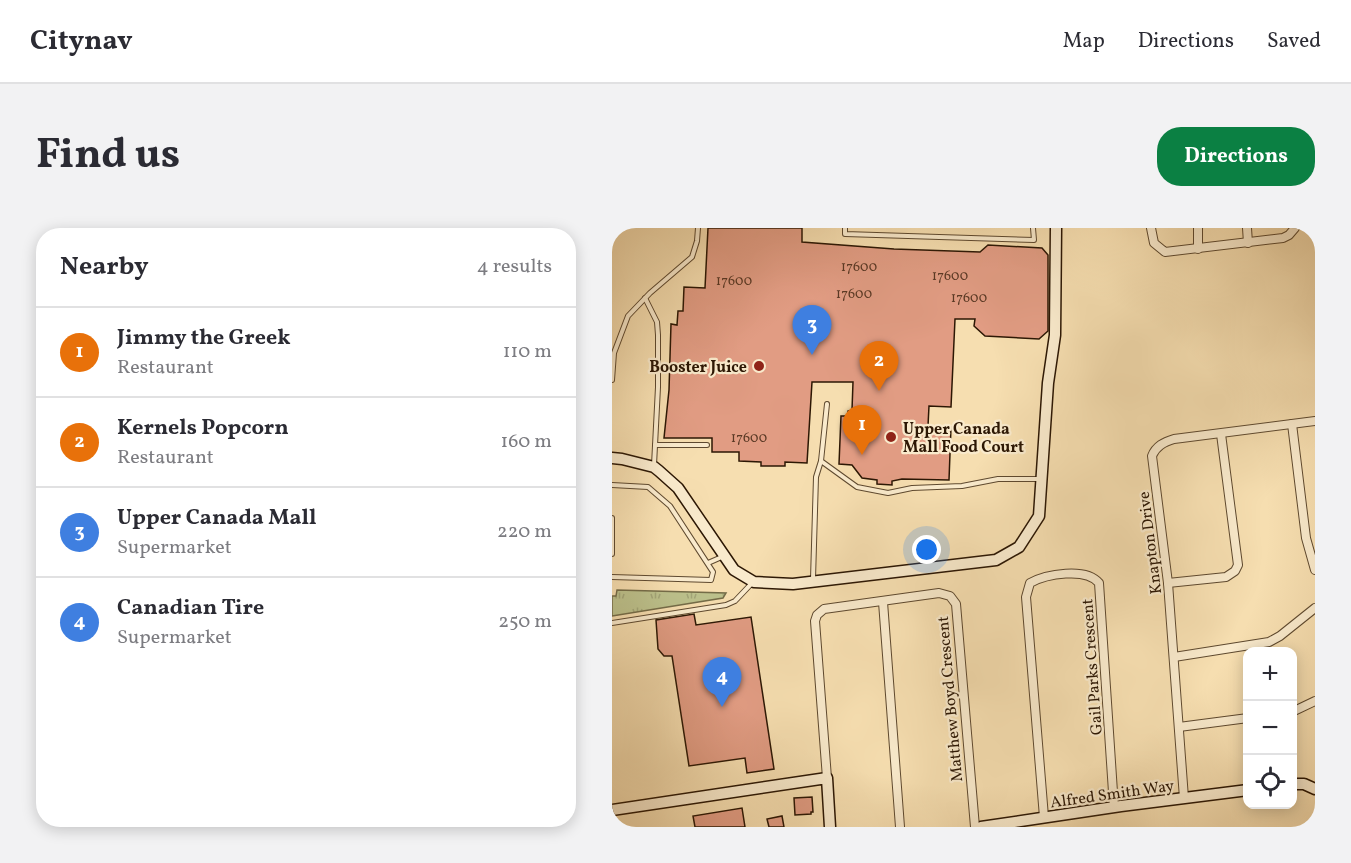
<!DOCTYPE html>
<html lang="en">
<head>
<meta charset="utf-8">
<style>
  body { margin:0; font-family:Vollkorn,serif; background:#f2f2f3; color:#2b2b33 }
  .controls { position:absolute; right:18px; bottom:18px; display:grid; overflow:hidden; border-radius:12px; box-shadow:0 3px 15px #0003 }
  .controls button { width:54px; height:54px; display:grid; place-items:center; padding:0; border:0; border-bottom:2px solid #e1e1e2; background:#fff; color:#2b2b33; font:30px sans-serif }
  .you { position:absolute; left:315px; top:322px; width:21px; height:21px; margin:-15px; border:4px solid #fff; border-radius:50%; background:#1a73e8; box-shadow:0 0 0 9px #1a73e833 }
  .badge { display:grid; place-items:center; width:39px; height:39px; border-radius:50%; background:#0b8043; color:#fff; font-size:20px; font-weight:700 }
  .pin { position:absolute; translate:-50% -50px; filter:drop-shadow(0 2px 3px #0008) }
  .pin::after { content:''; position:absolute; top:32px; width:21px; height:18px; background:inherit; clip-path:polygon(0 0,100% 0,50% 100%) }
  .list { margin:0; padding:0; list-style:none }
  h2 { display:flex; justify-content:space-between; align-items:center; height:78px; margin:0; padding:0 24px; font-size:26px }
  h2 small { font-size:20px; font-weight:400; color:#7c7c81 }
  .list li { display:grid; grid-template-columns:39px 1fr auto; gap:18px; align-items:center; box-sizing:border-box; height:90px; padding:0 24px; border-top:2px solid #e1e1e2 }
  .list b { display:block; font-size:22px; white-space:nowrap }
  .list p { margin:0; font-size:20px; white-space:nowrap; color:#7c7c81 }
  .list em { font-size:20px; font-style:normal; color:#7c7c81 }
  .icon { flex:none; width:33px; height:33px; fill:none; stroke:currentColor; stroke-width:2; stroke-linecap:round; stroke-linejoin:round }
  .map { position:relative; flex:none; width:703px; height:599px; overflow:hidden; border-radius:24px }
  header { display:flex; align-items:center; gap:36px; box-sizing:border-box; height:84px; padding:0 30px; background:#fff; border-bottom:2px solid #e1e1e2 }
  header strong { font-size:28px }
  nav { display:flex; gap:33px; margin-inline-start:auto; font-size:21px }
  .intro { display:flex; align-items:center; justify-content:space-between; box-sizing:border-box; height:144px; padding:0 36px }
  h1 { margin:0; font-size:42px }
  .button { padding:15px 27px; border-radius:24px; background:#0b8043; color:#fff; font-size:21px; font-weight:700 }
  main { display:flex; gap:36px; padding:0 36px }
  aside { flex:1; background:#fff; border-radius:24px; box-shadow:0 3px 15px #0003 }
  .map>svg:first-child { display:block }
</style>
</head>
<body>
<header>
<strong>Citynav</strong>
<nav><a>Map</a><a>Directions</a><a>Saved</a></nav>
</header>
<div class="intro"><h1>Find us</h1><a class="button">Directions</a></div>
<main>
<aside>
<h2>Nearby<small>4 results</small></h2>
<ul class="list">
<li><span class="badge" style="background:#e8710a">1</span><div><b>Jimmy the Greek</b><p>Restaurant</p></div><em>110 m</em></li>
<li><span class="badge" style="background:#e8710a">2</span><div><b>Kernels Popcorn</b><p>Restaurant</p></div><em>160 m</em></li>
<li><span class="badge" style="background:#3f7fe0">3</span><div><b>Upper Canada Mall</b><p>Supermarket</p></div><em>220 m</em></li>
<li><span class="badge" style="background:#3f7fe0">4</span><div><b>Canadian Tire</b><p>Supermarket</p></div><em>250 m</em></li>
</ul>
</aside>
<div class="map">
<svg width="703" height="599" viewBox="0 0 703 599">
  <defs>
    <pattern id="grass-tufts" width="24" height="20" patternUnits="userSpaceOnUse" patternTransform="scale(1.5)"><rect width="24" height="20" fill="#bcc18c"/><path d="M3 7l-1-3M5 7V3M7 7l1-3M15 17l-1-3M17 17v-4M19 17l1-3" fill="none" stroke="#a2a577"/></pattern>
  </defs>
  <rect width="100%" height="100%" fill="#f6deb0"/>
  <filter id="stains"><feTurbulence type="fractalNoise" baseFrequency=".00333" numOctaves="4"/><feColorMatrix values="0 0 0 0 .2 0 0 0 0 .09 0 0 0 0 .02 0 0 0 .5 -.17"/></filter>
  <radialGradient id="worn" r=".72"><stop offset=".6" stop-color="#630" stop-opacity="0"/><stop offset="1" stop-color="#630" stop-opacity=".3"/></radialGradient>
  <path fill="url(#grass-tufts)" stroke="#746c48" stroke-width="1.5" d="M5,362L114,365L111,370L0,388V368H4Z"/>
  <g fill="#e19c83" stroke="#2c1704" stroke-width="1.5">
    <path d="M96,0H190V14L282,21L368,24L376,17L430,20L436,27V103L427,111L373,108L362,98L363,91H343L339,179L317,178L316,198L339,199L337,252L290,251L280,253V257L265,256V252L250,250L240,237L227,236L229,188H236V183L240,182L241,154H200L195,235L173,234V238H149V234L127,233V224H100V210H52L57,162L59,96L65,97L66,83H71L72,59L93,60Z"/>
    <path d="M82,386L84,397L139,389L162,541L135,545L133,530L77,538L60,428H52L46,421L44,392Z"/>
    <path d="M200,569L201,584H199V586L183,587L182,570Z"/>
    <path d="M130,580L133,599H83L81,588Z"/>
    <path d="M170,588L172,599H157L155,591Z"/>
  </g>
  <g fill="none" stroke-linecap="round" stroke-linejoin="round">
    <g stroke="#5e492f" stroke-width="6">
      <g id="lane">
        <path d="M233,0V6L422,12L421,0"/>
        <path d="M33,70L45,94L46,107V159L42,237"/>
        <path d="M0,152L2,125L16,88L38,65L80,29L85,13L86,0"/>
        <path d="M43,217H95"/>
        <path d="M209,233L215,176"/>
        <path d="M0,257L36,259L58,278L101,344L99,352L0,349"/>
        <path d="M0,290V326"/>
        <path d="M96,335L112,328"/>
        <path d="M201,351L204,249L209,233L245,259L276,265L300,260L350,258L386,251H429"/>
        <path d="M0,395L114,377L123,373L141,354"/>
      </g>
    </g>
    <g stroke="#5e492f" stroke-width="10">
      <g id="street">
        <path d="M539,0L542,15L553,24L671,10L677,7L683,0"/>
        <path d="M586,0V21"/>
        <path d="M635,0L636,15"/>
        <path d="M680,196L694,310L703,342"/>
        <path d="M556,355L614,349L623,343L626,337L609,206"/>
        <path d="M271,374L288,599"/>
        <path d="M562,429L657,414L668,408L703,380"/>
        <path d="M680,484L703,473"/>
        <path d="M567,499L636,490"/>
        <path d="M215,550L203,393L205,387L212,381L327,365L338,368L344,376L363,599"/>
        <path d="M572,570L556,355L540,228C544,218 552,214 562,211L703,193"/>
        <path d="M432,589L414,369L418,355C434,346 474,339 487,355L502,579"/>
      </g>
    </g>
    <g stroke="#2c1704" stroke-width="13">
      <g id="secondary">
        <path d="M0,230L10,231L42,239L47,243L66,260L122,342L142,354L181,356L384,332L407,319L427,288L436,155L443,107L444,0"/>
        <path d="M680,556H692L703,561"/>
        <path d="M0,582L215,550L218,599"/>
        <path d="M369,599L509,578L636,562"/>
      </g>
    </g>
    <use href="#lane" stroke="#f9eacc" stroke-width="4"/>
    <use href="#street" stroke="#f9eacc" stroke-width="8"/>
    <use href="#secondary" stroke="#f9eacc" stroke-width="10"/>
  </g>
  <g fill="#8f2418" stroke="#f9eacc" stroke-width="2">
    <circle cx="147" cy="138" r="6"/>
    <circle cx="279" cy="209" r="6"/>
  </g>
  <g text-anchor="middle" stroke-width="4.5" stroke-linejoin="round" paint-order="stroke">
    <g font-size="14" fill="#593824">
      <text x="247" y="43">17600</text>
      <text x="338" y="52">17600</text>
      <text x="122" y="57">17600</text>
      <text x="242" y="70">17600</text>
      <text x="357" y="74">17600</text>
      <text x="137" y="214">17600</text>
    </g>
    <g font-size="16" font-weight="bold" fill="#2c1704" stroke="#f9eacc" text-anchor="end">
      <text x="135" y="144">Booster Juice</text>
      <text x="291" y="206" text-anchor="start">Upper Canada<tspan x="291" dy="18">Mall Food Court</tspan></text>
    </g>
    <g font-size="16" fill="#2c1704" stroke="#f9eacc">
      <text transform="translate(537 315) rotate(-97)" y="6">Knapton Drive</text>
      <text transform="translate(479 439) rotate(-94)" y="6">Gail Parks Crescent</text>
      <text transform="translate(337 471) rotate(-95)" y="6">Matthew Boyd Crescent</text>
      <text transform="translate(500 565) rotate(-8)" y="6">Alfred Smith Way</text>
    </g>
  </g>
  <rect width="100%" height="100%" filter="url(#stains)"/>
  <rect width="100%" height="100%" fill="url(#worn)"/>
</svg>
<div class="controls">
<button>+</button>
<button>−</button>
<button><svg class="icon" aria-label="locate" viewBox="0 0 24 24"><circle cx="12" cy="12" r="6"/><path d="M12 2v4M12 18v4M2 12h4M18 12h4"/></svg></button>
</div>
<div class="you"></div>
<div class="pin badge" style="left:250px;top:227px;background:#e8710a">1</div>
<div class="pin badge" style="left:267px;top:163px;background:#e8710a">2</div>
<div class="pin badge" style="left:200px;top:127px;background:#3f7fe0">3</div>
<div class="pin badge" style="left:110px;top:479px;background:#3f7fe0">4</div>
</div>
</main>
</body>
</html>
